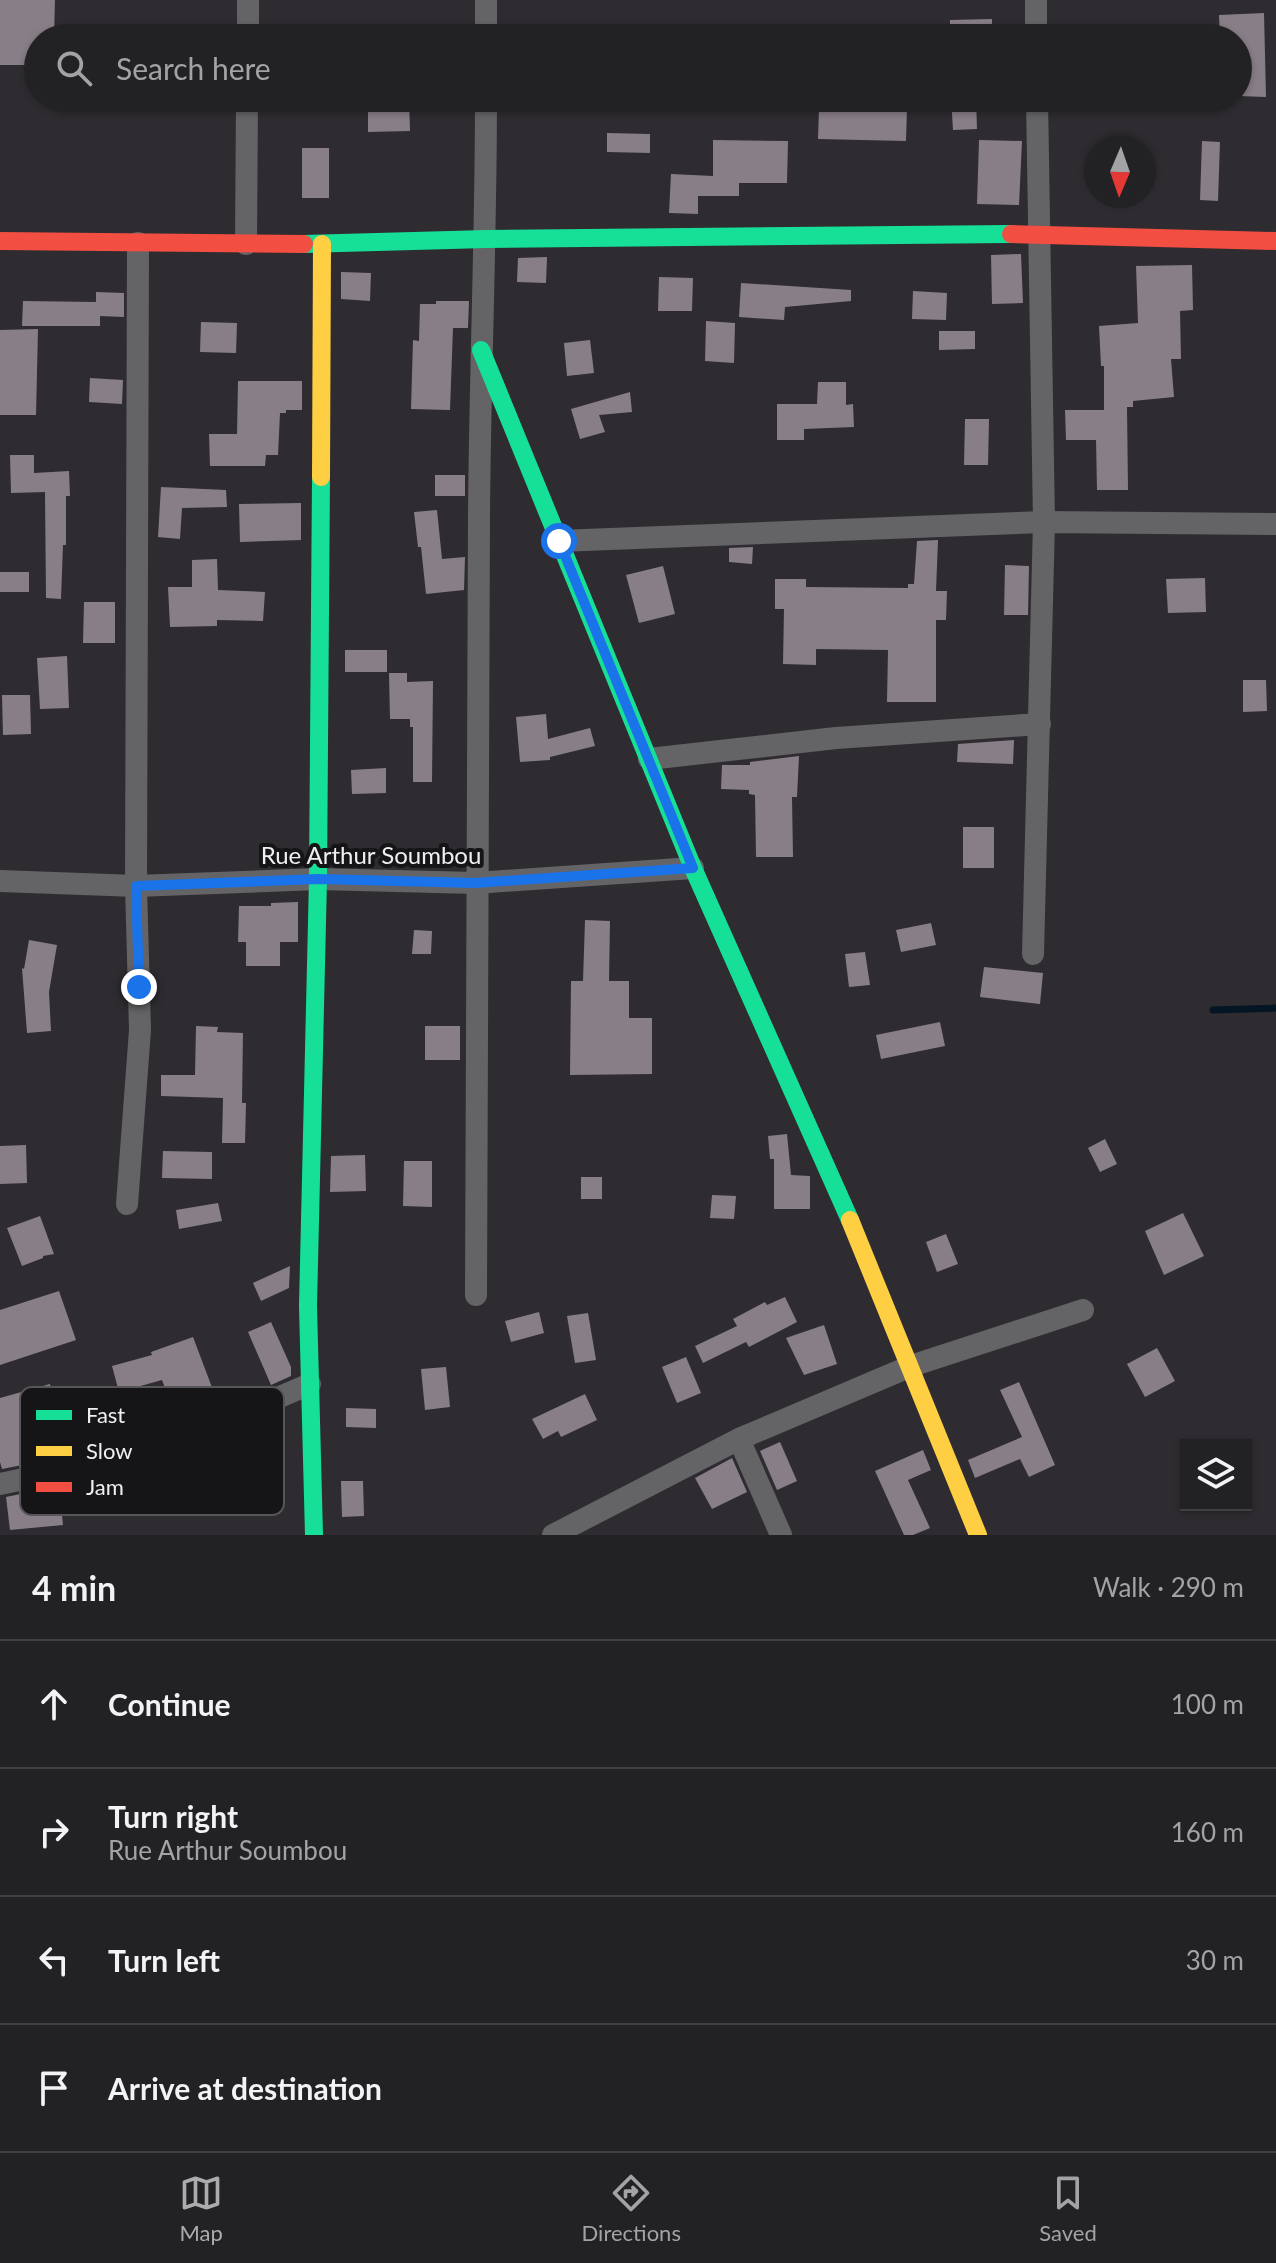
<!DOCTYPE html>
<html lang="en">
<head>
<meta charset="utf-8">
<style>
  body { margin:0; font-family:Lato,sans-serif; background:#2e2e31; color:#f1f3f6 }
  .controls { position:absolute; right:24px; bottom:24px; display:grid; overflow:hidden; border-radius:0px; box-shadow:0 2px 6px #0004 }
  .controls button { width:72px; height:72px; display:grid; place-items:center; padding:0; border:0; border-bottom:2px solid #3f3e41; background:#222124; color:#f1f3f6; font:40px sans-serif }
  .compass { position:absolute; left:1084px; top:136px; width:72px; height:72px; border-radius:50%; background:#222124; box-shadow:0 2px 6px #0004; rotate:182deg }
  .stop { position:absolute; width:24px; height:24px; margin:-18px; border:6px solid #1a73e8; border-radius:50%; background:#fff }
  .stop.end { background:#1a73e8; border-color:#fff; box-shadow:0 2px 8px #0008 }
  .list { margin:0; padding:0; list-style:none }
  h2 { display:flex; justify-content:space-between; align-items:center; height:104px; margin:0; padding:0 32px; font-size:34px }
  h2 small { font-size:26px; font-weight:400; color:#a2a3a6 }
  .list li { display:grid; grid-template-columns:52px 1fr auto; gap:24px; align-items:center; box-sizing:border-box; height:128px; padding:0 32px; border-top:2px solid #3f3e41 }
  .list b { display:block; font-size:30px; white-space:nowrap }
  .list p { margin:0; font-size:26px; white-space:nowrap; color:#a2a3a6 }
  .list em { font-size:26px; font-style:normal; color:#a2a3a6 }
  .icon { flex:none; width:44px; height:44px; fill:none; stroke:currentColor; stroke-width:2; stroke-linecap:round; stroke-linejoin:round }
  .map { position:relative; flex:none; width:1276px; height:1535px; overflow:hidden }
  .search { position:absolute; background:#222124; box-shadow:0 2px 6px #0004; left:24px; right:24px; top:24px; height:88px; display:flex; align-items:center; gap:20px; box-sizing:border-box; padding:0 28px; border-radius:44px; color:#a2a3a6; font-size:30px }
  .sheet { height:616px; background:#222124 }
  nav { display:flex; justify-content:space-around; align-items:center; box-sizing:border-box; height:112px; border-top:2px solid #3f3e41; background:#222124; font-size:22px; color:#a2a3a6 }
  nav a { display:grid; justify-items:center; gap:4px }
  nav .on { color:#abaaad }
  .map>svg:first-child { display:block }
</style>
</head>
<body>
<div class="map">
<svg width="1276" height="1535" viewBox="0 0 1276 1535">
  <rect width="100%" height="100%" fill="#2e2c30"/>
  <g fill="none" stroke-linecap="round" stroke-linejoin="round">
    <path stroke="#041523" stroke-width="7" d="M1213,1010L1276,1008"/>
  </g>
  <g fill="#887e87">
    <path d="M0,0H55L54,38H38V65H0Z"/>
    <path d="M1264,13L1266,97L1238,96V38H1220L1219,15Z"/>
    <path d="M992,19V38H950V20Z"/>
    <path d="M368,98H409L410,131L368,132Z"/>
    <path d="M951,98H976L977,129L953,130Z"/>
    <path d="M883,105L907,106L906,141L818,139L819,108L883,109Z"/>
    <path d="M607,133L650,134V153L607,152Z"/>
    <path d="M713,140L788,141L787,183H739V196H698V214L669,213L671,174L713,176Z"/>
    <path d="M979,140L1022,141L1019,205L977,204Z"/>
    <path d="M1202,141L1220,142L1218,201L1200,200Z"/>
    <rect x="302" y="148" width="27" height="50"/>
    <path d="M1021,254L1023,303L992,304L991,255Z"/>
    <path d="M547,257L546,283L517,282L518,258Z"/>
    <path d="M1192,265L1193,310L1180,311L1181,359H1171L1174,397L1133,401V407H1127L1128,490H1097L1096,440H1066L1065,410H1104V366H1101L1099,326L1138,323L1136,266Z"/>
    <path d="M341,272L371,273L370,301L341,299Z"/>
    <path d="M659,277L693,278L692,311H658Z"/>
    <path d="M741,283L851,290V301L785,307L784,320L739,317Z"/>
    <path d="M913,291L947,293L946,320L912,319Z"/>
    <path d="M96,292L124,293V317L100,316V326H22L23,301L96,302Z"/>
    <path d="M436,301H469L468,328H453L450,410L411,409L413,340L419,341L420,304H436Z"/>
    <path d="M706,321L735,323L734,363L705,361Z"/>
    <path d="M201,322L237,323L236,353L200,352Z"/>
    <path d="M38,329L36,415H0V330Z"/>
    <path d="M939,331H975V349L939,350Z"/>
    <path d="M590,340L594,373L567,376L564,343Z"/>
    <path d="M90,378L123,380L122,404L89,402Z"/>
    <path d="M238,381H302V410H286V413H280L278,455H266L265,466H210L209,434H237Z"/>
    <path d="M818,382H846V405L853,404L854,427L804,429V440H777V404H817Z"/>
    <path d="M630,392L632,412L599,415L605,432L580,439L571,409Z"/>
    <path d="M965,419H989L988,465H964Z"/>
    <path d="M10,455H34V473L69,471L70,496H66V545H63L61,599L46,598L45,492L11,493Z"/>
    <rect x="435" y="475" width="30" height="21"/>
    <path d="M161,487L226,490L227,507L182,508L180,539L158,537Z"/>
    <path d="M301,503V540L240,542L239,504Z"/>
    <path d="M437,510L442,559L465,557L464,590L426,594L421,547H418L414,512Z"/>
    <path d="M938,540L936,591H947L946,620H936V702H887L888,650L816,649V665L783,664L784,609H775V579H806V587L908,588V584H914L917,541Z"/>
    <path d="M753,547L752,564L729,562V548Z"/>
    <path d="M217,559L218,590L265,592L263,621L217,620V626L170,627L168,587H192V560Z"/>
    <path d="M1005,565L1029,566L1028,615H1004Z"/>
    <path d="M663,566L675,614L639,623L626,575Z"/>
    <rect x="0" y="572" width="29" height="20"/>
    <path d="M1205,578L1206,612L1168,613L1166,579Z"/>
    <path d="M84,602H115V643H83Z"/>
    <rect x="345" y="650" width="42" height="22"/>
    <path d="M67,656L69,708L40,709L37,658Z"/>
    <path d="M389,673H407V682L433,681L432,782H413V727H410V719H390Z"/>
    <path d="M1243,680H1266L1267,711L1243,712Z"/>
    <path d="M2,695H30L31,734L3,735Z"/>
    <path d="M546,714L548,739L590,728L595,746L550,757V760L520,762L516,717Z"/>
    <path d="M1014,740L1013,764L957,762L958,744Z"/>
    <path d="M799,756L797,797H792L793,857H756L755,795L749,794V790L721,789L722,765H750V762Z"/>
    <path d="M386,768V793L352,794L351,770Z"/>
    <rect x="963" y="827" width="31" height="41"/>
    <path d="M298,902V942H280V966H246V942H238L239,906H271V903Z"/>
    <path d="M585,920L610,921L609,981H629V1018H652V1074L570,1075L571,981H583Z"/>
    <path d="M931,923L936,945L901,952L896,930Z"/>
    <path d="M414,930L432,931L431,954H412Z"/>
    <path d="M29,940L57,945L49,992L51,1031L27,1033L22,968L24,969Z"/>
    <path d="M865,952L870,985L849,987L845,954Z"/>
    <path d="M984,967L1043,973L1040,1004L980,997Z"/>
    <path d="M940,1022L945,1046L881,1059L876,1035Z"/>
    <path d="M196,1026L218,1027L217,1032L243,1033L242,1103H246L245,1143H222L223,1098L161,1096V1075H195Z"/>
    <rect x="425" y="1026" width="35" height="34"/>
    <path d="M787,1134L791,1175L810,1176V1209H774V1159H770L768,1136Z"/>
    <path d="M1105,1139L1117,1164L1100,1172L1088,1148Z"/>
    <path d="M26,1145L27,1183L0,1184V1146Z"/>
    <path d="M163,1151L212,1152V1179L162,1178Z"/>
    <path d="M365,1155L366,1191L330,1192L331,1156Z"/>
    <path d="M404,1161H432V1207L403,1206Z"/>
    <rect x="581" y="1177" width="21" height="22"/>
    <path d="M712,1195L736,1196L734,1219L710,1218Z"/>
    <path d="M218,1203L222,1221L179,1229L176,1210Z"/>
    <path d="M1183,1213L1204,1256L1164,1275L1145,1231Z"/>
    <path d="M40,1216L54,1254L43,1256V1258L22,1266L7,1228Z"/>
    <path d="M946,1234L958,1264L937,1272L926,1242Z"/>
    <path d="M290,1266L289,1288L261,1301L253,1283Z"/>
    <path d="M59,1291L76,1340L0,1365V1310Z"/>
    <path d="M785,1297L797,1322L749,1347L746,1342L703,1363L695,1346L737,1326L733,1319L765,1302L767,1305Z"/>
    <path d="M539,1312L544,1333L511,1342L505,1321Z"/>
    <path d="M588,1313L596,1360L575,1363L567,1316Z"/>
    <path d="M271,1322L291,1367V1376L271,1385L248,1332Z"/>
    <path d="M824,1325L837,1364L804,1375L786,1338Z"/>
    <path d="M193,1337L219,1406L179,1425L162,1380L119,1392L112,1366L152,1355L151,1352Z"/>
    <path d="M1157,1348L1175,1381L1145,1397L1127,1364Z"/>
    <path d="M686,1357L701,1393L677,1403L662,1367Z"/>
    <path d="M446,1367L450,1407L425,1410L421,1369Z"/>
    <path d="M1019,1382L1055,1465L1029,1477L1020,1459L975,1478L968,1460L1022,1437L1000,1390Z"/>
    <path d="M50,1384L57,1422L33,1425L43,1461L2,1469L0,1462V1398Z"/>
    <path d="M585,1394L597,1420L561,1437L558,1431L543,1439L532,1419Z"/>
    <path d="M346,1408L376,1409V1428L346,1427Z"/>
    <path d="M780,1442L797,1481L777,1490L760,1451Z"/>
    <path d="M923,1450L931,1470L908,1480L930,1528L913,1535H904L875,1471Z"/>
    <path d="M732,1458L747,1492L712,1509L695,1478Z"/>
    <path d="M341,1481H363L364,1516L342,1517Z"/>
    <path d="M59,1486L63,1525L10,1530L6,1497Z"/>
  </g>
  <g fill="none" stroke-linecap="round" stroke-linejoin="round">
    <g stroke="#646366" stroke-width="22">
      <path d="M486,0V38"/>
      <path d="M1036,0V38"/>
      <path d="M248,38V0"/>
      <path d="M246,244L247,98"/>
      <path d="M559,541L1044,522L1276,524"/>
      <path d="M649,759L836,738L1040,724"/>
      <path d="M0,881L136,886L318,879L475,883L693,868"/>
      <path d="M1033,954L1044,522L1037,98"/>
      <path d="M127,1204L140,1030L136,886L138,243"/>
      <path d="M476,1295C476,1035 476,775 479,515C480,376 486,237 486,98"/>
      <path d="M739,1439L781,1535"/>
      <path d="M0,1484L149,1453L310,1384"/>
      <path d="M553,1535L739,1439L911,1366L1083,1310"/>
    </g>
    <g stroke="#16e098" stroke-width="18">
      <path d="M304,244L486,239L1011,234"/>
      <path d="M481,350L693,868L850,1220"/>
      <path d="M314,1535L308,1306L318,879L321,477"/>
    </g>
    <g stroke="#ffcf43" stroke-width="18">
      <path d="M321,477L322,244"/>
      <path d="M850,1220L978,1535"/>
    </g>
    <g stroke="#f24e42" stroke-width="18">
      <path d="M1011,234L1276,241"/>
      <path d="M0,241L304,244"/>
    </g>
  </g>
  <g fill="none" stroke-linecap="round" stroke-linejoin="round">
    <path stroke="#1a73e8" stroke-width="10" d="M139,987L136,886L318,879L475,883L693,868L559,541"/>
  </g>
  <g text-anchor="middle" stroke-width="8" stroke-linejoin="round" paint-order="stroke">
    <g font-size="24" fill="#efeef1" stroke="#151416">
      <text x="371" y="864">Rue Arthur Soumbou</text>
    </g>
  </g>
  <rect x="20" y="1387" width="264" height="128" rx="12" fill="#151416" stroke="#565558" stroke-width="2"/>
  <rect x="36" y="1410" width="36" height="10" fill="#16e098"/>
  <rect x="36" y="1446" width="36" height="10" fill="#ffcf43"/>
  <rect x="36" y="1482" width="36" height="10" fill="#f24e42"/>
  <g font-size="22" fill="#efeef1">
    <text x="86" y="1423">Fast</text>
    <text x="86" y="1459">Slow</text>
    <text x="86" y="1495">Jam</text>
  </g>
</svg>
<div class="controls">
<button><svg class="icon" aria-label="layers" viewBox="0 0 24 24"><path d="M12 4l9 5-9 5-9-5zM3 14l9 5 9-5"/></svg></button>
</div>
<svg class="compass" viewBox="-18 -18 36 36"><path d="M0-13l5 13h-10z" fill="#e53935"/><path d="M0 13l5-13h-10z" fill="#a2a3a6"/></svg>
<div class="stop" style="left:559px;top:541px"></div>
<div class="stop end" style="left:139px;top:987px"></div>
<div class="search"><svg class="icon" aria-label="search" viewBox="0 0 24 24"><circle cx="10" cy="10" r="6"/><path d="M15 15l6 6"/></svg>Search here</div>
</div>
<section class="sheet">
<h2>4 min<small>Walk · 290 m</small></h2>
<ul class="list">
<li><svg class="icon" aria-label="ahead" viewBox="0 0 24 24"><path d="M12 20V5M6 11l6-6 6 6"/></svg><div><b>Continue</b></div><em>100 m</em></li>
<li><svg class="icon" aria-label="right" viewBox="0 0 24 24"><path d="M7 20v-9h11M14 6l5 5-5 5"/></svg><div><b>Turn right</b><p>Rue Arthur Soumbou</p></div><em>160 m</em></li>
<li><svg class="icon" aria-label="left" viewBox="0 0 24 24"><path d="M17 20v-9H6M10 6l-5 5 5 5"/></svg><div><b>Turn left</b></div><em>30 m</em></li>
<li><svg class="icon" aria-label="arrive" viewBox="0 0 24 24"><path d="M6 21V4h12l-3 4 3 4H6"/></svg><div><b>Arrive at destination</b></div></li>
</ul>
</section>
<nav>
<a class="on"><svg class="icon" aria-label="map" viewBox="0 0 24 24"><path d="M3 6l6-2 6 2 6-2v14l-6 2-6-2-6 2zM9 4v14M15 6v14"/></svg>Map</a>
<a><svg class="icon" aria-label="directions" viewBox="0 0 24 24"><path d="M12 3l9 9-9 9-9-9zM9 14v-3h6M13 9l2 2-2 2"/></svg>Directions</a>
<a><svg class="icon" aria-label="saved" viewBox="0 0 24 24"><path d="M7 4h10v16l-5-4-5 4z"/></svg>Saved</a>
</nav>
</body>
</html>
